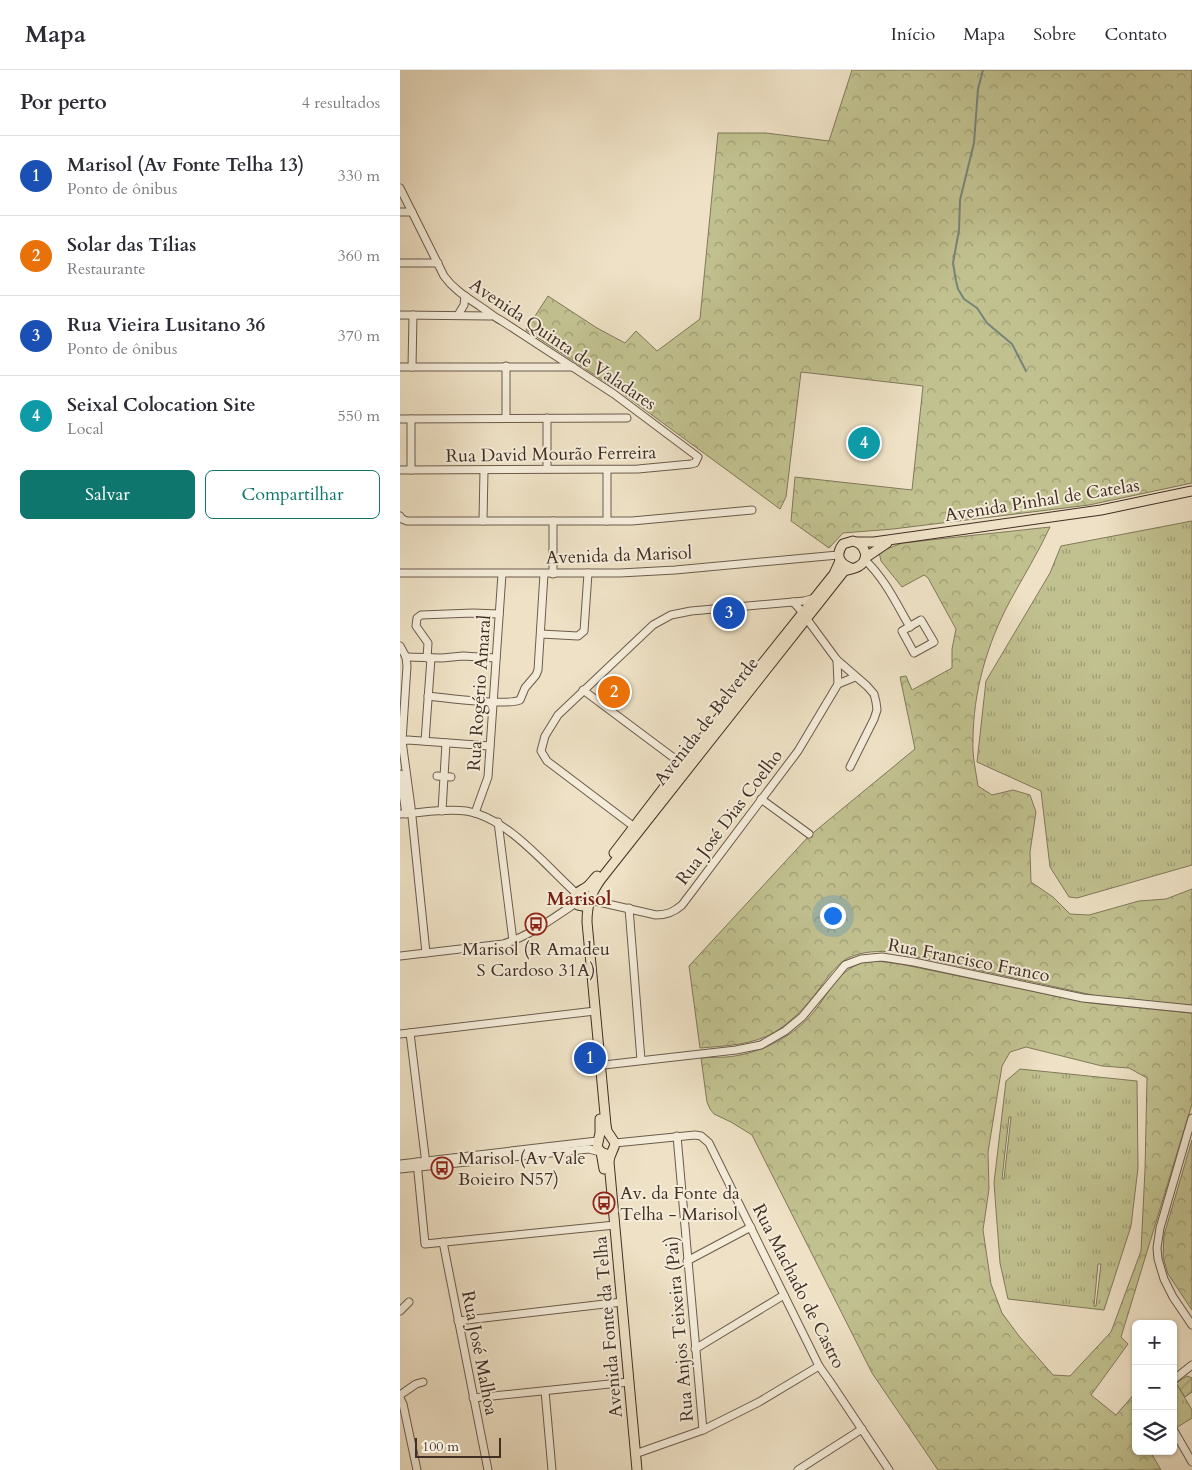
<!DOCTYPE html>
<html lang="pt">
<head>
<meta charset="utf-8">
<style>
  body { margin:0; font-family:Cardo,serif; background:#f7f7f7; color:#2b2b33 }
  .controls { position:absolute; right:15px; bottom:15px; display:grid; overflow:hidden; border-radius:8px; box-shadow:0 1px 4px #0004 }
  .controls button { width:45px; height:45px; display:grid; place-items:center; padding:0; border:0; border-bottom:1px solid #e1e1e2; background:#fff; color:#2b2b33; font:25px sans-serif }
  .scale { position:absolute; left:15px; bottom:12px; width:86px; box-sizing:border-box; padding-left:5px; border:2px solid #412e24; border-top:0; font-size:14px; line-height:18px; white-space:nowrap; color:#412e24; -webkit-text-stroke:4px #f4ecd9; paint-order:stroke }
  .you { position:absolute; left:432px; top:845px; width:18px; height:18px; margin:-12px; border:4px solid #fff; border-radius:50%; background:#1a73e8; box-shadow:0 0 0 8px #1a73e833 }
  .badge { display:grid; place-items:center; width:32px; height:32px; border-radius:50%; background:#0f766e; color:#fff; font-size:16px; font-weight:700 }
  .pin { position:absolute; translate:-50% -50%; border:2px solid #fff; box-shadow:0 1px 5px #0006 }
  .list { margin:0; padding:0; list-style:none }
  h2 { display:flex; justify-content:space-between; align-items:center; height:65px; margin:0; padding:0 20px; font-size:21px }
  h2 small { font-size:16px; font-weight:400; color:#7c7c81 }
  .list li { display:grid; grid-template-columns:32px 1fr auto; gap:15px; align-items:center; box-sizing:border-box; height:80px; padding:0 20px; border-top:1px solid #e1e1e2 }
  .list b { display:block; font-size:19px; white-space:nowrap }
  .list p { margin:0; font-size:16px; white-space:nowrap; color:#7c7c81 }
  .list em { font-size:16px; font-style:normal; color:#7c7c81 }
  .actions { display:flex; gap:10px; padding:15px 20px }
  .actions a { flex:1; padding:11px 0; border:1px solid #0f766e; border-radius:8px; text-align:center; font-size:18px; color:#0f766e }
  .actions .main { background:#0f766e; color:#fff }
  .icon { flex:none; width:28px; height:28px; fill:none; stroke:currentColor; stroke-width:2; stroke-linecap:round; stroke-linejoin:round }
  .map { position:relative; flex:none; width:792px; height:1400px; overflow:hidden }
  header { display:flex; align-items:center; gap:30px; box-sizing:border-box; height:70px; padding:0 25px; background:#fff; border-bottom:1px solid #e1e1e2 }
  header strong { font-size:24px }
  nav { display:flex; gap:28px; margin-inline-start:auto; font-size:18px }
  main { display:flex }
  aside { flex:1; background:#fff }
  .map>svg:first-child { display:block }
</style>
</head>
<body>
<header>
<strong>Mapa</strong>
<nav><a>Início</a><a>Mapa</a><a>Sobre</a><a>Contato</a></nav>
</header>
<main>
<aside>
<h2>Por perto<small>4 resultados</small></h2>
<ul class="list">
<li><span class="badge" style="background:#1a4fb4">1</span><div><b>Marisol (Av Fonte Telha 13)</b><p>Ponto de ônibus</p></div><em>330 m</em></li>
<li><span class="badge" style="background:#e8710a">2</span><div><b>Solar das Tílias</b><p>Restaurante</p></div><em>360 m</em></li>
<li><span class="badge" style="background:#1a4fb4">3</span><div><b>Rua Vieira Lusitano 36</b><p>Ponto de ônibus</p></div><em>370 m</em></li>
<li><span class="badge" style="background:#0f9aa8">4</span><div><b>Seixal Colocation Site</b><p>Local</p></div><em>550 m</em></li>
</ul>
<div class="actions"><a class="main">Salvar</a><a>Compartilhar</a></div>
</aside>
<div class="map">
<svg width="792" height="1400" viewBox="0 0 792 1400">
  <defs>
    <pattern id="grass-tufts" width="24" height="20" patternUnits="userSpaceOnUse" patternTransform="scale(1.25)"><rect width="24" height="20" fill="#c1c18f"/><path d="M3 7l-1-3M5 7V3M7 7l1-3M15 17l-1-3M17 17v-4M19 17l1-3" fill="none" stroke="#9e9d75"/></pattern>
    <pattern id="forest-crowns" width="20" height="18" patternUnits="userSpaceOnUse" patternTransform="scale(1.25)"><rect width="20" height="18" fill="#c1c18f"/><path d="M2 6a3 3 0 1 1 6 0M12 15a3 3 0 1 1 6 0" fill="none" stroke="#9e9d75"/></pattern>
    <pattern id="garden-furrows" width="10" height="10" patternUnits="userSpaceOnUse" patternTransform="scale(1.25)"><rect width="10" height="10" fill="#c1c18f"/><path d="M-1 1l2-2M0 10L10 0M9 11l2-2" fill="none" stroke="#9e9d75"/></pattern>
  </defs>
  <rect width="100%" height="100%" fill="#eee1c5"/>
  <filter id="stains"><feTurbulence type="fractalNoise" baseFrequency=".004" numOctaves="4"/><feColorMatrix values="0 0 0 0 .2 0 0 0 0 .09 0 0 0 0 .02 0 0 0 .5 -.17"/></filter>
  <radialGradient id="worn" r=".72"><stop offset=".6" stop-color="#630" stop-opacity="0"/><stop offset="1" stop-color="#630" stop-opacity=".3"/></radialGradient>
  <g fill="url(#grass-tufts)" stroke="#81785a" fill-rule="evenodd">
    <path d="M792,451V795L677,828L669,827L650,797L641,721L577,692L586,611L650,503L661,476Z"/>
    <path d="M620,999L737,1011L738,1098L731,1156L704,1240L608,1229L600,1193L594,1113L606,1011ZM609,1047H611L604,1109H602ZM698,1194H701L696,1236H694Z"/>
    <path d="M776,1313L792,1340V1348L776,1358L773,1353V1315Z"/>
  </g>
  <g fill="url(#forest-crowns)" stroke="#81785a" fill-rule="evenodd">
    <path d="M452,0H792V413L689,435L493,459L443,463L429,478L391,451L395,407L512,420L523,316L401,302L386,427L380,439L222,323L223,318L219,314L213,317L126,260L148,226L197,258L225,273L236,261L257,281L300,249L318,63H366L429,71Z"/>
    <path d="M650,457C638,483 623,507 610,531C587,574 573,622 573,671C572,686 576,701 578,716L592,725L613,720L630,725L636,742L630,782L631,812L653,827L670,844L689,845L739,831L766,829L792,819V936L697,926L494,882C478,881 463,881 448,888C433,896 423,915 412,928C402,941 389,953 375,962C353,975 325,976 300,978L289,896L408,767L515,679L500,607L506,606L512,620L552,598V579L556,559L528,508L524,505L502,517L481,491L479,482L502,473Z"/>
    <path d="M469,890L500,894L690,933L792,943V1034L721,1267L728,1274L691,1325L716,1345L736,1322V1381H750L761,1400H538L472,1303L352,1065L331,1052L314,1044L310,1039L307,1032L301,988C314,987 327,988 340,985C366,980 394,965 412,944C432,920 436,900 469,890ZM626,977L702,996L729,998L747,1008L745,1100L741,1181L711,1262L670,1306L653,1305L619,1266L602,1243L591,1214L583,1160L589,1119L588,1082L602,996L610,982Z"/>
    <path d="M792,1070V1240L768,1204L763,1187L764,1165Z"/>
  </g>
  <path fill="url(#garden-furrows)" stroke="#81785a" d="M787,1306L792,1308V1322L785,1327L776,1313Z"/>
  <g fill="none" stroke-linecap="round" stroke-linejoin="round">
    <path stroke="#768479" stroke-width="2" d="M583,0L578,19L574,73L560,130L559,160L553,193L556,211L558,219L564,229L577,238L587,253L612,274L626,301"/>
    <g stroke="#6c5b4c" stroke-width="9">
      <g id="minor">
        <path d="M0,118L44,206C54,220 68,228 81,237C89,242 94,247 102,251L214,324L298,387L295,393L291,394L238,399L0,400"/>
        <path d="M0,142H12"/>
        <path d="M0,193H38"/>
        <path d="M0,245L91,246"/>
        <path d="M58,245L64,235L65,226"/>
        <path d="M0,297H173"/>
        <path d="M12,297L13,245"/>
        <path d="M106,348V296"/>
        <path d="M147,348V399"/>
        <path d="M0,349L227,348"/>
        <path d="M11,400V349"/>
        <path d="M0,446L2,449L7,451H232L352,440"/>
        <path d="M83,451L84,400"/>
        <path d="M153,451V504"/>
        <path d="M207,451V400"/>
        <path d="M465,490C485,509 496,533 510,557"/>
        <path d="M0,503H220L275,500L438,485"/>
        <path d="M393,532L398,537L437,590L467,616L474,624L476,632L477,640L474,649L450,697"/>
        <path d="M521,550L534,572L514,583L502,561Z"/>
        <path d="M141,564L178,566L184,561L188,503"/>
        <path d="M0,576L6,587L7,596L2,671L11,737L26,883"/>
        <path d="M6,587L42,588L63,586L96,588"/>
        <path d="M27,588L28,573L16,556L17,548L21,545L73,543L99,544"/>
        <path d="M438,614L455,607"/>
        <path d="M183,620L282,694"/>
        <path d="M28,626C45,628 108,636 120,630L125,618L136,605L138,600L144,504"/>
        <path d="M2,671L8,670L90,676"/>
        <path d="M25,671L31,588"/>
        <path d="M0,704L6,744"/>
        <path d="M37,706L51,707"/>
        <path d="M361,729L409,764"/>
        <path d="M42,741L46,673"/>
        <path d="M75,743L88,707L102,504"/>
        <path d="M0,744C21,743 45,738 66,741C107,747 146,796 176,823"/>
        <path d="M98,752L113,871"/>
        <path d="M237,759L147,691L141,681L145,666L158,645L253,555L271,545L291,541L404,531L415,528"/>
        <path d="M190,830L256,845C267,845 274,842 282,835L398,681L438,614L437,590"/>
        <path d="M229,838L241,990"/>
        <path d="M0,886L103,874C130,866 153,848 176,833"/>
        <path d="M10,963L26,1094"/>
        <path d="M0,964L195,941"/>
        <path d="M195,996L336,980L361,975L385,961L402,947L445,895L461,889L482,887L514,892L683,928L792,939"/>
        <path d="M792,1048L760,1158L757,1178L758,1189L764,1209L773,1227L792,1255"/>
        <path d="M277,1066L303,1360"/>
        <path d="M215,1073L295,1065L301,1066L309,1073L419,1296L429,1310L489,1400"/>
        <path d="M17,1092L25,1174L215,1155"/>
        <path d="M0,1094L197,1071"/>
        <path d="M0,1099L189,1079L200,1082"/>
        <path d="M43,1172L88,1400"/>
        <path d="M287,1191L351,1157"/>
        <path d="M0,1241L9,1232"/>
        <path d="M58,1251L222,1232"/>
        <path d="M295,1279L384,1225"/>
        <path d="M773,1310L792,1295"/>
        <path d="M145,1321L152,1400"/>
        <path d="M0,1325L16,1314L23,1312"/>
        <path d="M0,1328L3,1334L17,1400"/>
        <path d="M73,1328L229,1312"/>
        <path d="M773,1359L792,1392"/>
        <path d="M235,1384L303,1360L359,1332L419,1296"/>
        <path d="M398,1400L462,1359"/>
      </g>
    </g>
    <g stroke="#412e24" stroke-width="11">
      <g id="major">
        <path d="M457,472H474L701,440L792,421"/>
        <path d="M465,488L487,473"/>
        <path d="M214,783L282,694L434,504L440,491"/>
        <path d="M188,833L183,836L178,835C168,823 181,822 188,816C191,813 194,809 197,806"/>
        <path d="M200,1049V1063L197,1077L201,1082L206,1084"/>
        <path d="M201,1082L204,1099"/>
        <path d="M237,1400L209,1092C209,1084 214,1081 215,1073L207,1061L206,1055L187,852C187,834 191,823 201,809L444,501C449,499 455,499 459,496C471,489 465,474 453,471L443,474C435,485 439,494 451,498"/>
      </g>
    </g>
    <use href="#minor" stroke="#f4ecd9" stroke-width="7"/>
    <use href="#major" stroke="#eee1c5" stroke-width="9"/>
  </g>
  <defs>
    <g id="bus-ring" transform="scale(1.125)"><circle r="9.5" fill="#f4ecd9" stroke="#8f2418" stroke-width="1.5"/><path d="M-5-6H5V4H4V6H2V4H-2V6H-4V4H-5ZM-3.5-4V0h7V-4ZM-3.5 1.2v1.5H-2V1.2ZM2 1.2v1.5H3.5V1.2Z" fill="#8f2418"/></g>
  </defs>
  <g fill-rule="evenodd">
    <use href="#bus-ring" x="136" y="854"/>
    <use href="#bus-ring" x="42" y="1098"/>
    <use href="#bus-ring" x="204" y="1133"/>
  </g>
  <g text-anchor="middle" stroke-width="4" stroke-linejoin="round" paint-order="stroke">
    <g font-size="18" fill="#412e24" stroke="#f4ecd9">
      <text transform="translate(163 274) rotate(34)" y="6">Avenida Quinta de Valadares</text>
      <text transform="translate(151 384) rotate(-1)" y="6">Rua David Mourão Ferreira</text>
      <text transform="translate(642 430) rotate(-9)" y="6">Avenida Pinhal de Catelas</text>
      <text transform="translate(219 485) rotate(-2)" y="6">Avenida da Marisol</text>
      <text transform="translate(79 623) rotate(-86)" y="6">Rua Rogério Amaral</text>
      <text transform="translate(306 651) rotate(-52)" y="6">Avenida de Belverde</text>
      <text transform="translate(329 747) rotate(-53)" y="6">Rua José Dias Coelho</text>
      <text transform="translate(569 890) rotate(11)" y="6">Rua Francisco Franco</text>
      <text transform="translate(399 1216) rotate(63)" y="6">Rua Machado de Castro</text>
      <text transform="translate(208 1257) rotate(-95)" y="6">Avenida Fonte da Telha</text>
      <text transform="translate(279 1259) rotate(-95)" y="6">Rua Anjos Teixeira (Pai)</text>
      <text transform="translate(80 1283) rotate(79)" y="6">Rua José Malhoa</text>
    </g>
    <g font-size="18" fill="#412e24" stroke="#f4ecd9" text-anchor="start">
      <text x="136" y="885" text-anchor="middle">Marisol (R Amadeu<tspan x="136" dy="21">S Cardoso 31A)</tspan></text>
      <text x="58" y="1094">Marisol (Av Vale<tspan x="58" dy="21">Boieiro N57)</tspan></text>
      <text x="220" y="1129">Av. da Fonte da<tspan x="220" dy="21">Telha - Marisol</tspan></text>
    </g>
    <g font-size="19" font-weight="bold" fill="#7a1f14" stroke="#f4ecd9">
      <text x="179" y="835">Marisol</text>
    </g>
  </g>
  <rect width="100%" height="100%" filter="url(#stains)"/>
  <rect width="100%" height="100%" fill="url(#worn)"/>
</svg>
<div class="controls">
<button>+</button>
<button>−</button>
<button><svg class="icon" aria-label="layers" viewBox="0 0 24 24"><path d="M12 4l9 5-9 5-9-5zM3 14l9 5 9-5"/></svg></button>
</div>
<div class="scale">100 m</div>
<div class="you"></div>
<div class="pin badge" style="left:190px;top:988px;background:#1a4fb4">1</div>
<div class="pin badge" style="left:214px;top:622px;background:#e8710a">2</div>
<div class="pin badge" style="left:329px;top:543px;background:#1a4fb4">3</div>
<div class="pin badge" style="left:464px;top:373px;background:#0f9aa8">4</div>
</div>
</main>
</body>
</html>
